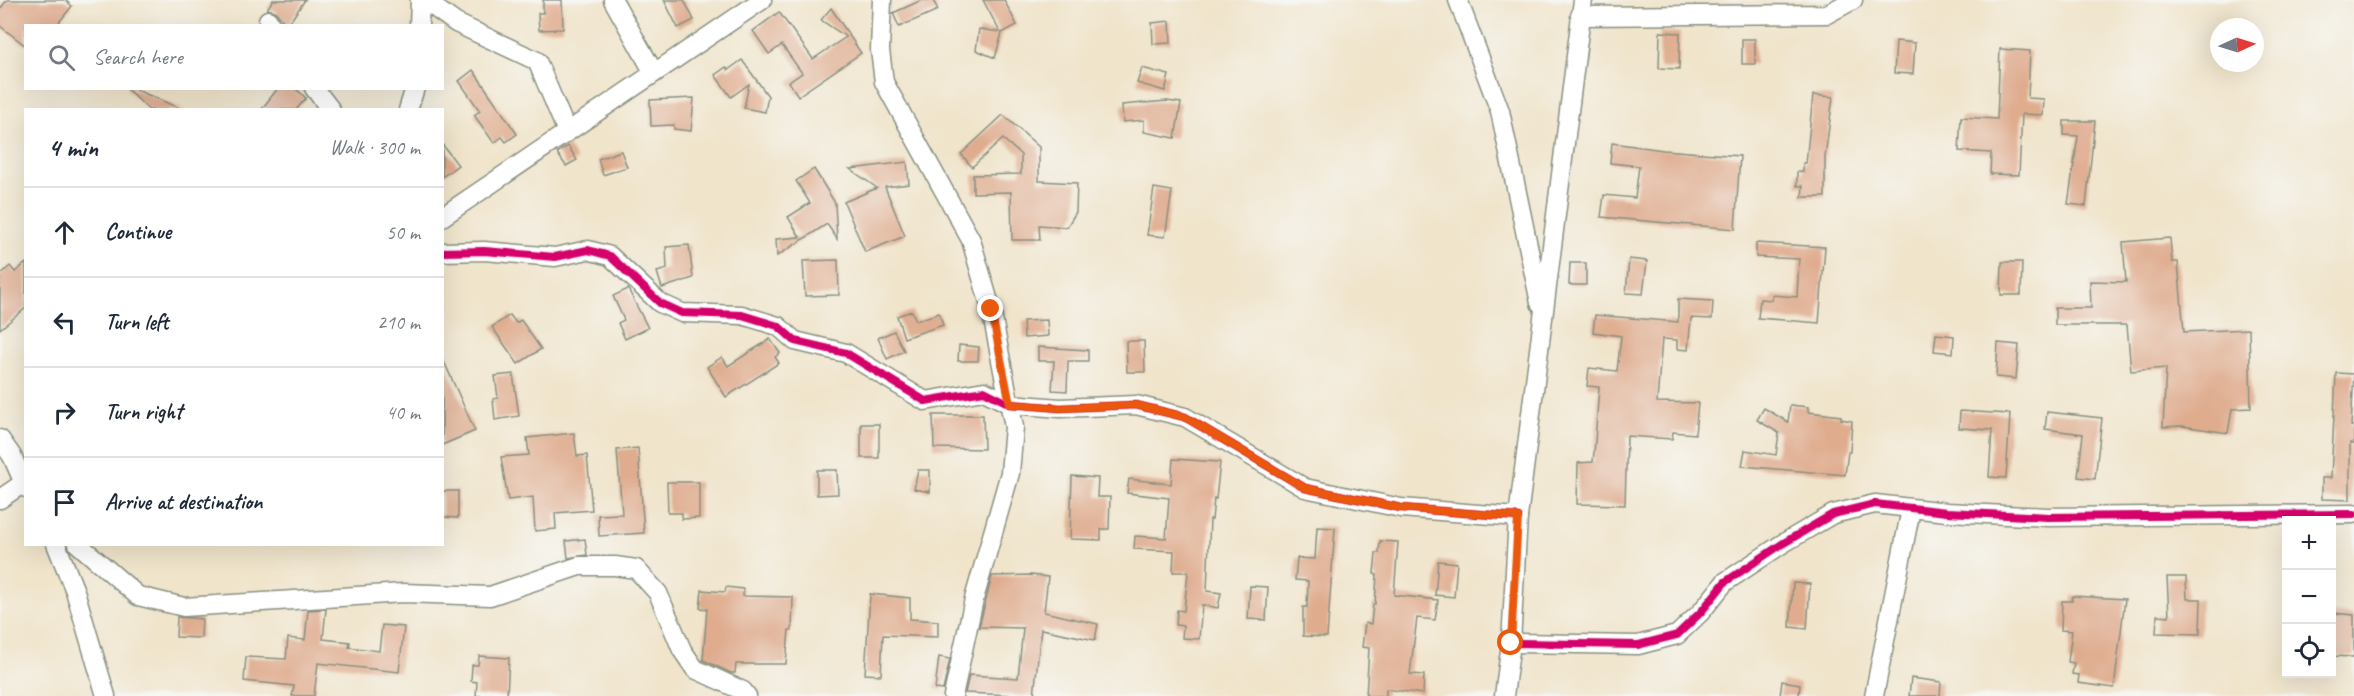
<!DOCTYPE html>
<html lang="en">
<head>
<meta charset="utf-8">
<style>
  body { margin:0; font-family:Caveat,sans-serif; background:#f6f6f7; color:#1f2937 }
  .controls { position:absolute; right:18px; bottom:18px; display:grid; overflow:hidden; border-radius:0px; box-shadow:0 6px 24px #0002 }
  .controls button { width:54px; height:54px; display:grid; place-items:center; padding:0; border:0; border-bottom:2px solid #e0e1e3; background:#fff; color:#1f2937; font:30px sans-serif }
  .compass { position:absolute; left:2210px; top:18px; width:54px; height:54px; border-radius:50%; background:#fff; box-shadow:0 6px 24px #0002; rotate:86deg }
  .stop { position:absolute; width:18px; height:18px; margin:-14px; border:4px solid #ea580c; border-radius:50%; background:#fff }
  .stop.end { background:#ea580c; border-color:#fff; box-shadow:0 2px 6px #0008 }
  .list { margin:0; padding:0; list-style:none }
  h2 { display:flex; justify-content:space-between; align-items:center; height:78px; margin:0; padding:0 24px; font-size:26px }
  h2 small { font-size:20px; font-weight:400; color:#747a83 }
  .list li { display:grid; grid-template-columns:39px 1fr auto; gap:18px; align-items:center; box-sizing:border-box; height:90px; padding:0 24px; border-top:2px solid #e0e1e3 }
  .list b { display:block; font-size:22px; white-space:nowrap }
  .list em { font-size:20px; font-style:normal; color:#747a83 }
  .icon { flex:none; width:33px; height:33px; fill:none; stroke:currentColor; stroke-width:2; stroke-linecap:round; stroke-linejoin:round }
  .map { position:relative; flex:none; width:2354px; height:696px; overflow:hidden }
  .search { position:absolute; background:#fff; box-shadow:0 6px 24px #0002; left:24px; top:24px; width:420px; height:66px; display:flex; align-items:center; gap:15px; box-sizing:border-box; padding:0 21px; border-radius:0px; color:#747a83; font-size:22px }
  .panel { position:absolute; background:#fff; box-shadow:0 6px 24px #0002; left:24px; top:108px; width:420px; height:438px; border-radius:0px }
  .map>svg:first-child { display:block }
</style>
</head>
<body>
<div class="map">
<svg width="2354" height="696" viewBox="0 0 2354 696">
  <rect width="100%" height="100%" fill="#f6f6f2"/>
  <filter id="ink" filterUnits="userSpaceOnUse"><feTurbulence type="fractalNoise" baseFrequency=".0167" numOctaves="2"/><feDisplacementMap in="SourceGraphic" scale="12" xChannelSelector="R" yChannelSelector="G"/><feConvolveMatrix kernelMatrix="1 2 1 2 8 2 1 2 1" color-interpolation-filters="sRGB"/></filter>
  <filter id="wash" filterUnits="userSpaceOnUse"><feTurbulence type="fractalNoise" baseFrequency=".008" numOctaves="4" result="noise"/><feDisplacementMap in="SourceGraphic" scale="24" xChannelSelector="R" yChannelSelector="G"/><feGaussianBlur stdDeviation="1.35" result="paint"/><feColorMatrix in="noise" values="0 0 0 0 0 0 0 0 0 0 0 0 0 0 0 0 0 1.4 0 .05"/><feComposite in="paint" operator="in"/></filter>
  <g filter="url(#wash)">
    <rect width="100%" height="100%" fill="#f0e4cb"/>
    <g id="blocks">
      <g fill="#dfac8e">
        <path d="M7,0H65L72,6L56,26H26V46L0,26V9Z"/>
        <path d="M273,0H305L287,26L275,11L267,9Z"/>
        <path d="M543,0H562L563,29L539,30L538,13H543Z"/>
        <path d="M664,0H684L694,20L678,28Z"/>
        <path d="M922,0H933L938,10L899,27L893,13Z"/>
        <path d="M983,0H1004L1017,25L1002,33L995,58L976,50L979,29L1000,32Z"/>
        <path d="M831,8L861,53L798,96L789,82L802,73L782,45L769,54L753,31L779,12L813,59L846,37L821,20Z"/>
        <path d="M1170,21L1171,43L1153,44L1152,23Z"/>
        <path d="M1660,32L1680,33L1679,69L1659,68Z"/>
        <rect x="1742" y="39" width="13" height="25"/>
        <path d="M1896,41L1915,43L1913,74L1894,73Z"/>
        <path d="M2000,49L2030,51L2028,98L2044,99L2043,115L2022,114L2019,175L1990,174L1991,153L1959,151L1961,117L1997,119Z"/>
        <path d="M742,60L768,96L765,112L744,108L749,84L731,97L715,75L726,67L728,70Z"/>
        <path d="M1142,68L1169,75L1165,91L1137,83Z"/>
        <path d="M473,70L517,134L506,142L502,137L494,143L474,115L480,111L459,81Z"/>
        <path d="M126,88H132L184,110H149Z"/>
        <path d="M278,88H295L306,98L296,110H261Z"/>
        <path d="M1813,95L1833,97L1825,157V197H1802L1803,186H1797V172H1803V163H1806Z"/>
        <path d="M694,98L691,131L674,129V125L651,126L650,100Z"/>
        <path d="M1167,101L1181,103L1175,138L1144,132V120L1123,122L1122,105Z"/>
        <path d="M1003,115L1039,147V181L1077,183L1076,212L1067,227L1039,225L1040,240H1012L1011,192L973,193V175L1021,174V155L1003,139L972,167L961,154Z"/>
        <path d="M2064,121H2095L2086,206L2068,204L2078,136L2064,135Z"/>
        <path d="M1612,143L1663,150L1740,156L1735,229L1601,217L1604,195L1635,198L1639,166L1610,163Z"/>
        <path d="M442,144L458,165L442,177Z"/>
        <path d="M568,146L577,160L566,166L557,153Z"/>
        <path d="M621,151L627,167L603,175L598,159Z"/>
        <path d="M907,162L909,184L885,187L905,236L865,252L844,202L877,188L850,169Z"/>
        <path d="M814,169L835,203L837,239L827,224L777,256L776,239L800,237L788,217L810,203L796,181Z"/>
        <path d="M1154,188L1172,191L1165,237L1147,235Z"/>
        <path d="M2170,238L2172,262H2178L2184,332L2249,329L2251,408L2232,409L2228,433L2182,426L2163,427L2166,368L2131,371L2127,325H2055V308H2091L2090,281L2126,282L2123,242Z"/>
        <path d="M1756,243L1825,247L1819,323L1758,318L1760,299L1772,300V295L1797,297L1799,259L1756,257Z"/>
        <path d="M689,245L693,278L662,288L657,272L667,269L666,247Z"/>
        <path d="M1629,259L1647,261L1643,294L1626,293Z"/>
        <path d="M838,260L839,295L805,296L803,261Z"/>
        <path d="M2002,262H2022L2021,295H2001Z"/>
        <path d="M26,263V308L0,329V275L10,266L15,272Z"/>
        <path d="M1570,263H1586V285H1569Z"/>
        <path d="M628,289L648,328L625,339L618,323L624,320L613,296Z"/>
        <path d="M1678,299L1713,301L1712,319L1691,318L1688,350L1677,349V340L1662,339L1657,402L1698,403L1695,434L1673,432L1672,439L1627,436L1625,505L1577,504L1578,463L1593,462L1595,442L1599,387L1587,386L1589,368L1617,371L1621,336L1593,332L1595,315L1678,322Z"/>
        <path d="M912,311L916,321L939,313L943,325L904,338L897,316Z"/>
        <path d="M510,315L516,323L521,320L541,349L518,364L492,327Z"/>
        <path d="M1047,320L1048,336L1024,338L1023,321Z"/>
        <path d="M894,331L904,351L887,359L878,338Z"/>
        <path d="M1936,334L1954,336L1953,353L1934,351Z"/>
        <path d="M770,339L780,353L775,357L779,363L726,397L707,367L722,357L728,366Z"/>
        <path d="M1126,341H1144L1145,372H1127Z"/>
        <path d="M1998,343L2019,345L2016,379L1996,377Z"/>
        <path d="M959,345L979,347L978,361H958Z"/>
        <path d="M1038,347L1088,350V361H1068L1067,391L1052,390L1054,361H1038Z"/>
        <path d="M442,357L475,431L442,445Z"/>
        <path d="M2336,373L2354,374L2351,426H2354V444L2350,443V500L2322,499V478H2331Z"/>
        <path d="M513,374L519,416L495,420L493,399L498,398L495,376Z"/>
        <path d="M1790,405L1808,407V412L1841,416V419L1852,421L1850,452H1848L1845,475L1742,466L1745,450L1776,455L1779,433L1757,420L1764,408L1788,422Z"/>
        <path d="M1960,411L2010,414L2006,478L1989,477L1992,430L1959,428Z"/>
        <path d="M2047,412L2102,418L2095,479L2078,477L2083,434L2045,429Z"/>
        <path d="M933,415H983L984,449L934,448Z"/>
        <rect x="861" y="424" width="18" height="34"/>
        <path d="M574,433L577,456L587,455L592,510L555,513L556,529L535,531L533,497L508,500L501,457L529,455L527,438Z"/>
        <path d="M638,448L644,533L599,536L598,515L622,514L617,450Z"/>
        <path d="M1173,459L1220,462L1216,499L1214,498L1212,520L1210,519L1207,591L1221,593L1218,608L1202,605L1199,639L1182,638L1183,626L1176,625L1177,610L1184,611L1188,572H1173L1174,551L1134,549L1135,536L1166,538L1169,498L1127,493L1129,479L1171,484Z"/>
        <path d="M817,470H837L838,494L817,495Z"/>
        <path d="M918,470H930V492L914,489Z"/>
        <path d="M1072,476L1098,478L1097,497H1110L1109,529H1101V540L1070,539Z"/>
        <path d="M667,482H699V518L682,519V513H668Z"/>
        <path d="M442,491H458V518L442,517Z"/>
        <path d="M1317,527L1335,528L1327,637L1303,636V607H1307L1308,581L1295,580L1297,558L1315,559Z"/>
        <path d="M585,539L587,555L568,558L566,541Z"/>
        <path d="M1380,541L1398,542L1394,595L1438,600L1435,620L1417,618L1410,674L1424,675L1423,694L1386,689V696H1366L1369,648L1362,647L1365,623L1371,624L1373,604H1375L1377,575L1374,574L1376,553H1379Z"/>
        <path d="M1438,561L1457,563L1454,597L1435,595Z"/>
        <path d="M1031,575L1048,577L1044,612L1098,624L1095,640L1041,629L1034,696L965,693L969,675L1018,678L1023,628L979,627L992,576Z"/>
        <path d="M2167,577H2186L2187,599H2201L2200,634L2156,633L2157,615L2169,616Z"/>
        <path d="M1793,583L1810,584L1807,629L1790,627Z"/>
        <path d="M1250,586L1268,587L1266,620L1248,619Z"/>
        <path d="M726,587L743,589V596L793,597L792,630H789L786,664H736L735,673H731L703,660L707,609L700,608L702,590L725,592Z"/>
        <path d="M870,594L910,598V619L938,621V637L883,635L881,675L865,674Z"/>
        <path d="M2072,596L2125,599L2114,688L2078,683L2079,675L2072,674L2074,663L2068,662L2072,631L2061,630L2062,601H2072Z"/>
        <path d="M326,609L323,639L350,642L349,647L379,651L382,625L404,627L399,672L318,663L314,696H292L294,686L244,681L246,657L286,659L288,638L305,640L308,610Z"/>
        <path d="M2333,613L2354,615V657L2331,656Z"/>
        <path d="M177,617L202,619L201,638L176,637Z"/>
        <path d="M479,656L509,658L507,696H476L477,682L471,681L472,665H478Z"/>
        <path d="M939,657L950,659L943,690L935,689Z"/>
        <path d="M1911,678L1941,682L1940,696H1909Z"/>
        <path d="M1782,681L1800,684L1799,696H1780Z"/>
      </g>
    </g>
  </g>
  <g filter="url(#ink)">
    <use href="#blocks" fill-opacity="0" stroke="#889080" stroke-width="1.5"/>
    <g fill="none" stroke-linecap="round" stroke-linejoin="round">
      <g stroke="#889080" stroke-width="21">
        <g id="minor">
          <path d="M424,0L456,23L537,61L567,132"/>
          <path d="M613,0L654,73"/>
          <path d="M882,0L880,50L884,82L971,240L991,309L1014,427L1010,473L974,599L953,696"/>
          <path d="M1458,0L1500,111L1540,303"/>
          <path d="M1580,16L1827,14L1853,0"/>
          <path d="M268,20L271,26"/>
          <path d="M419,26L420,0"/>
          <path d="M314,88L331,110"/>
          <path d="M408,110L415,88"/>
          <path d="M442,217L762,0"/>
          <path d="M442,252L484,251L555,257L588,250L610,256L660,303L682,313L742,315L778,326L795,341L846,353L925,401L984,391L1010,404L1060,408L1136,405L1185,417L1305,488L1401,508L1518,517"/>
          <path d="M0,439L12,456L26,488"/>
          <path d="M0,499L22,484"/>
          <path d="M56,544L75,591L106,696"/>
          <path d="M78,544L138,596L184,607L403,593L490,596L579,566H615L636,569L658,593L682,650L695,669L743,691L747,696"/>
          <path d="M1511,643L1638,645L1677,635L1701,612L1725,582L1782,544L1833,514L1875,504L1947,512L2048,517L2354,514"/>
          <path d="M1504,696L1511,643L1518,517L1583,0"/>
          <path d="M1874,696L1911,509"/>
        </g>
      </g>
      <use href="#minor" stroke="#fff" stroke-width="18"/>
      <g stroke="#f6f6f2" stroke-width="11">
        <g id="cycleway">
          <path d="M442,252L484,251L555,257L588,250L610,256L660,303L682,313L742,315L778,326L795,341L846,353L925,401L984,391L1010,404L1060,408L1136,405L1185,417L1305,488L1401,508L1518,517"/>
          <path d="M1511,643L1638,645L1677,635L1701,612L1725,582L1782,544L1833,514L1875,504L1947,512L2048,517L2354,514"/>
        </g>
      </g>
      <use href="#cycleway" stroke="#d6006c" stroke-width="8"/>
    </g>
  </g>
  <g fill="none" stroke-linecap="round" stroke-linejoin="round" filter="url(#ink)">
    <path stroke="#ea580c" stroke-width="8" d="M991,309L1010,404L1060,408L1136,405L1185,417L1305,488L1401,508L1518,517L1511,643"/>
  </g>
</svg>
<div class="controls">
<button>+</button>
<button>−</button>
<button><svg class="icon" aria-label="locate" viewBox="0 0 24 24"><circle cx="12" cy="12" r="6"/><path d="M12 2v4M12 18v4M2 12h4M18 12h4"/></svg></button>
</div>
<svg class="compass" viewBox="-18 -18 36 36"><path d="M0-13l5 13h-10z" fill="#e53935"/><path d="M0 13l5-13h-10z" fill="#747a83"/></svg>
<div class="stop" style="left:1511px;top:643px"></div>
<div class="stop end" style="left:991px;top:309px"></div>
<div class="search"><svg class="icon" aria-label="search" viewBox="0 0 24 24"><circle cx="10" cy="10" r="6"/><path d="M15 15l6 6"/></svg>Search here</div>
<section class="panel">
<h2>4 min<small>Walk · 300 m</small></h2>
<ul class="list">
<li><svg class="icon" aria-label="ahead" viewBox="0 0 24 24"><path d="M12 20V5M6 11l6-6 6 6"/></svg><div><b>Continue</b></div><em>50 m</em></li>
<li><svg class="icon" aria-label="left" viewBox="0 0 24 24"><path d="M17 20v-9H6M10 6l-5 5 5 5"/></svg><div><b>Turn left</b></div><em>210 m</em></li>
<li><svg class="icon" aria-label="right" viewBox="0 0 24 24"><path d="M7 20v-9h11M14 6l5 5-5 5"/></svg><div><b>Turn right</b></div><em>40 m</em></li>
<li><svg class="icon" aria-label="arrive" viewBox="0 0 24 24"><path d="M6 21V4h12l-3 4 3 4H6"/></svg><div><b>Arrive at destination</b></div></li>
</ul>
</section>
</div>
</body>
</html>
